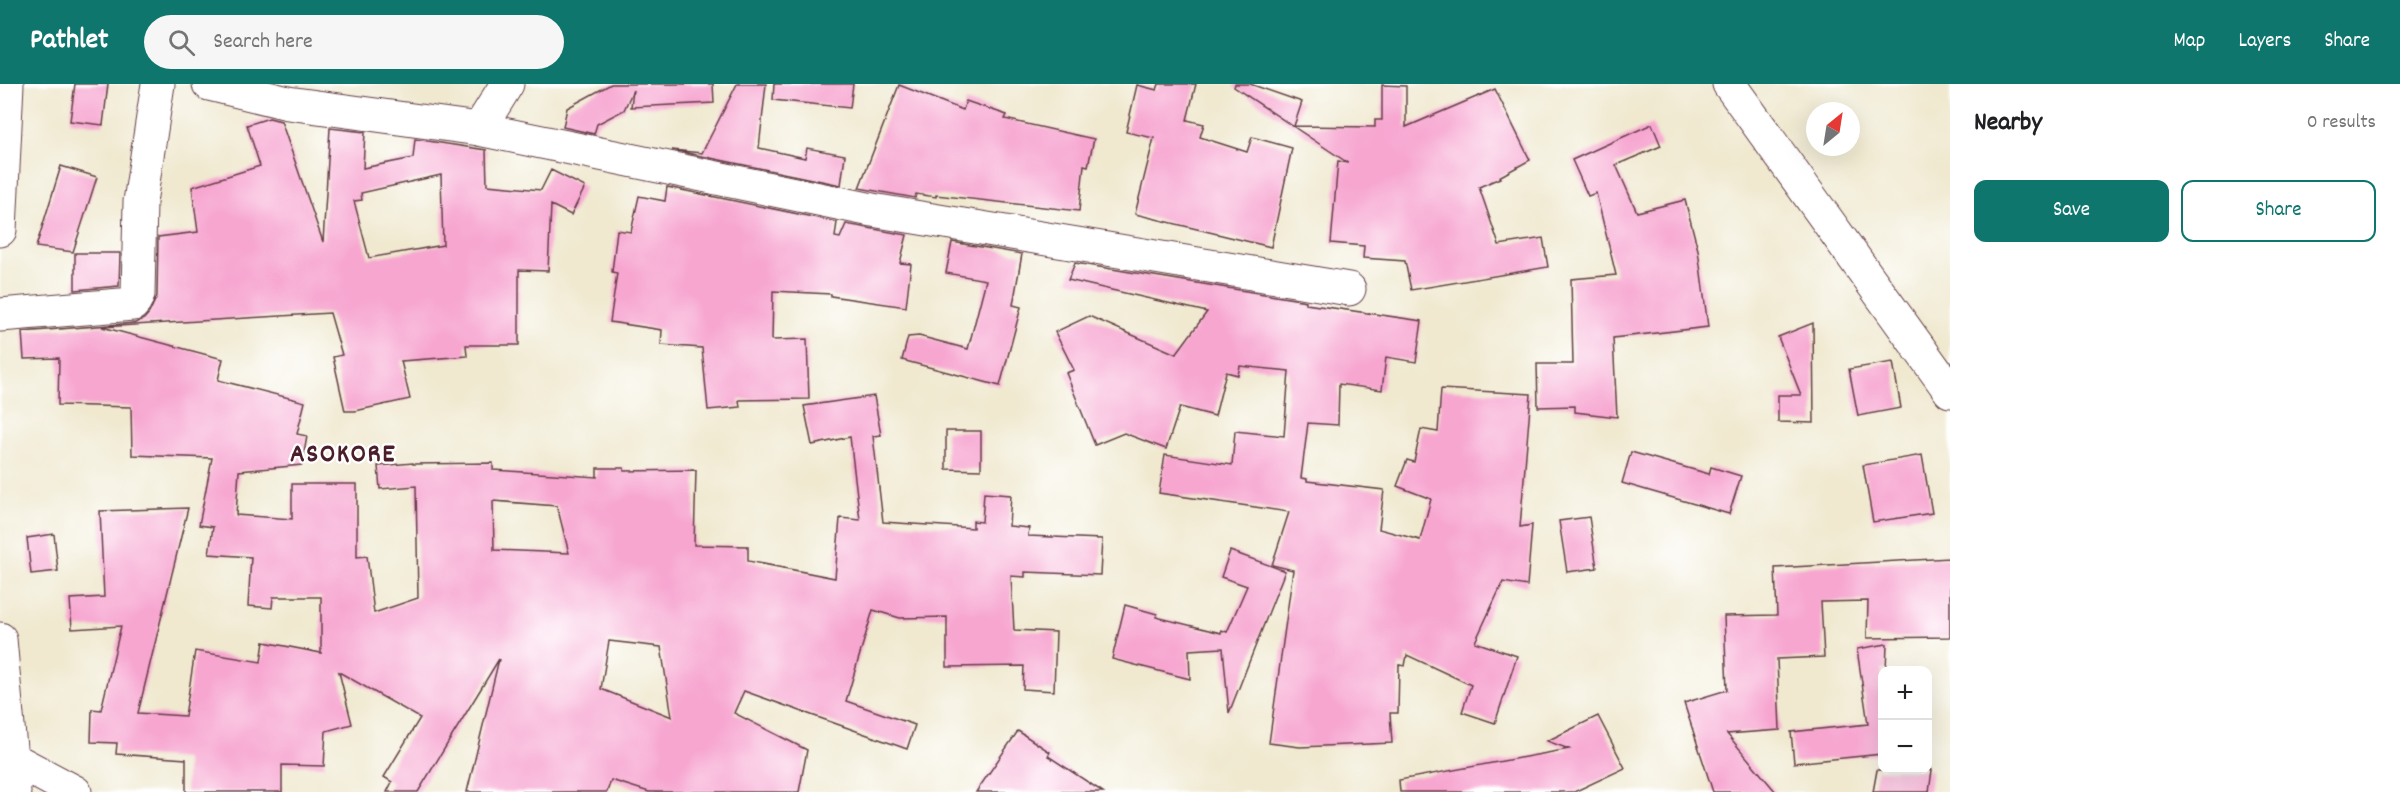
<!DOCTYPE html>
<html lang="en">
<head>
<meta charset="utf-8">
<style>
  body { margin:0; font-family:Dekko,sans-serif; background:#f6f6f6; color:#202124 }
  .controls { position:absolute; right:18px; bottom:18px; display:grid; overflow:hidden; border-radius:12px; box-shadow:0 6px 24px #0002 }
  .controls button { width:54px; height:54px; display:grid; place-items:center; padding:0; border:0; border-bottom:2px solid #e0e0e0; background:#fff; color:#202124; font:30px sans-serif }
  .compass { position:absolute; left:1806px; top:18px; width:54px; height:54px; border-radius:50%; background:#fff; box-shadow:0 6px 24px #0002; rotate:30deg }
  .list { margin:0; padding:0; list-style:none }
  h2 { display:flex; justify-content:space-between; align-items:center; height:78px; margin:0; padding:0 24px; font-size:26px }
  h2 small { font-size:20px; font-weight:400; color:#757577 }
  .actions { display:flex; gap:12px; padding:18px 24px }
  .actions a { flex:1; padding:14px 0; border:2px solid #0f766e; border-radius:12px; text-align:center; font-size:21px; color:#0f766e }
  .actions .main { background:#0f766e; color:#fff }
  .icon { flex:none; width:33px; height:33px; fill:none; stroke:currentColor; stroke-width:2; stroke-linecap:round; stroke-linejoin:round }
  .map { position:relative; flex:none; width:1950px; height:708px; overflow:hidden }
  header { display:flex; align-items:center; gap:36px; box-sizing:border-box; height:84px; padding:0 30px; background:#0f766e; color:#fff }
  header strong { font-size:28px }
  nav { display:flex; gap:33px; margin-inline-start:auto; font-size:21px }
  .search { width:420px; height:54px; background:#f6f6f6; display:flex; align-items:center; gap:15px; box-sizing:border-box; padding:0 21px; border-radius:33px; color:#757577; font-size:22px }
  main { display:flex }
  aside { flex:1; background:#fff }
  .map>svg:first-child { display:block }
</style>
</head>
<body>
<header>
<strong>Pathlet</strong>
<div class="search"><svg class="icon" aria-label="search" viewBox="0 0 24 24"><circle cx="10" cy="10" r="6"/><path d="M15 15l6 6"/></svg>Search here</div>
<nav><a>Map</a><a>Layers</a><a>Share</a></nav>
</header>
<main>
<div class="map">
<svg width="1950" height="708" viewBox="0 0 1950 708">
  <rect width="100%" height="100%" fill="#fff"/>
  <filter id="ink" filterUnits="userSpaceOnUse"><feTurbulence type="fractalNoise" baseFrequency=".0167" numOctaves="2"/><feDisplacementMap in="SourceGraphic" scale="12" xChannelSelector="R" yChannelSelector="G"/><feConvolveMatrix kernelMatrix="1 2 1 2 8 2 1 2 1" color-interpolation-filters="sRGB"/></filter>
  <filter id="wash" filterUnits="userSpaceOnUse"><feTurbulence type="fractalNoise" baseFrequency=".008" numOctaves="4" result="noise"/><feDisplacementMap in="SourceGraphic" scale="24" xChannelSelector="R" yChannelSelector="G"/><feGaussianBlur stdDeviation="1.35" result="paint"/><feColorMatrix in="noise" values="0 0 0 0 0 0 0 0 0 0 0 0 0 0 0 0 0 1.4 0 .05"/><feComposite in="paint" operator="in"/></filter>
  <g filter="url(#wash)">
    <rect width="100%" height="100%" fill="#f0e9d0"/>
    <g id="blocks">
      <g fill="#f7a6d0" fill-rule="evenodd">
        <path d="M75,0H108L103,41L70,37Z"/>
        <path d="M611,0H713L714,19L631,23L633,6L624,26L597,40L594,50L563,43L567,24Z"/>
        <path d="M737,0H766L759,64L805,74L807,64L845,71L841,101L672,66L702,69Z"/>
        <path d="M774,0H853L850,24L773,16Z"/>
        <path d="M1159,0H1196L1187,36L1204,40L1200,53L1247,68L1252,53L1292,64L1271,163L1135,130L1154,54L1126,48L1137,1L1157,6Z"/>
        <path d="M1235,0H1250L1302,18L1294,42L1375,43V36H1382V1L1406,2V43L1495,5L1530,76L1499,93L1500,94L1479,103L1499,161L1543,154L1548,183L1411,206L1405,177L1363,174L1364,162L1331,159L1338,77L1348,79L1234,3Z"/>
        <path d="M899,1L963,26L966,17L1007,31L1005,35L1094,55L1088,82L1084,81L1079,127L936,111V113L916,110L915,114L859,104Z"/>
        <path d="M269,34L281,37L323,158L330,44L365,48L363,84L413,74L415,55L486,66L487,101L541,106L551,86L585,103L571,131L551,121L548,187L519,186V261H466L467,272L401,277L410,315L355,327H345L333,273L342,271L330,229L102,243L223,275L218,296L305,318L297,350L307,352L302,381L239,387L236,431L292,435V400H357V473L367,472L374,529L418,514L416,402L380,405L378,382L413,379V380L493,379V386L597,393V384H624V387L696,386L694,461L748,462V477L835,494L840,434L860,436L850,353L812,361L804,322L874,312L881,351L873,352L883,438L973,444V437L982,438L984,409L1011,411L1009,442L1029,444L1028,452L1102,455L1100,491L1025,488V493L1011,492L1014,546L1056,548L1054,607L1023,605L1024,582L947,583V533L900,534L873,526L846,617L915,641L907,665L744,607L734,629L807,666L799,708H649L611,696L607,708H467L499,575L418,708H387L392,698L384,693L420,634L339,588L352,640L326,647L324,682L282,681V708H186V675L116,670L117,659L91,658L92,625L101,626L121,542L72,545L70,515L104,513L100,427L188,424L138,629L185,632L195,567L261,578L264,558L321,569V513H273L272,524L248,522L251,473L209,470L213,443L199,441L212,374L132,371L131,323L58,321L59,274L24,275L22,248L135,239L144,235L149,229L157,212L158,153L198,148L192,103L260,82L247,41ZM441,91L443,161L369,174L354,117L362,116L361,109ZM493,417L557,422L569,469L494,466ZM609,557L661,563L672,633L601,605Z"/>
        <path d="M1652,40L1661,62L1616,81L1637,128L1685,116L1698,166L1708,243L1613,254L1617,333L1575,328V322L1538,323L1537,280H1573L1571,195L1616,191L1596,109L1588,112L1572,76Z"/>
        <path d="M61,82L97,93L73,168L36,163Z"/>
        <path d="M667,103L837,138L835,153L840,154L846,140L907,151L900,179L911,180L906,223L831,212V210L773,207L772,256L807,255L809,315L739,316L740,323L708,326L702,264L661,261L662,246L610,238L617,189L612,188L617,146L631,148L639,112L665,117Z"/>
        <path d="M952,158L1022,170L1013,221L1021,223L1000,302L902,276L908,253L919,252L968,265L986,196L946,189Z"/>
        <path d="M75,169H120L119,202L75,206Z"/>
        <path d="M1075,179L1306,217V220L1422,237L1416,278L1386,273L1382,306L1339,300L1338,341L1308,339L1301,394L1307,395V397L1384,406L1379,445L1420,456L1431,415L1397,402L1407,376L1414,378L1421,345L1438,348L1441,305L1531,310L1520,443L1532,441L1527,502L1503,498L1475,558L1517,572L1495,639L1462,628L1471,601L1407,571L1405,582L1399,581L1398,629H1390L1392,659L1300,663L1269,659L1293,486L1272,481L1289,428L1159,409L1165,371L1232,381L1235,347L1284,352L1289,287L1240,282L1238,291L1226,288L1215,332L1180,323L1166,365L1124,349L1095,361L1066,289L1074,286L1055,248L1089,232L1176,270L1207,228L1068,196Z"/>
        <path d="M1813,239L1814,339L1778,338V311H1801L1778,253Z"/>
        <path d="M1893,278L1901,324L1858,332L1849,285Z"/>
        <path d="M946,347H981V386L946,385Z"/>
        <path d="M1631,368L1709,390L1711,383L1741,392L1729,430L1622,399Z"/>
        <path d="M1922,371L1932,429L1873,438L1863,381Z"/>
        <path d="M1589,433L1597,484L1567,488L1559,437Z"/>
        <path d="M54,450L58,487L31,490L27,454Z"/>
        <path d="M1230,467L1285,487L1229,629L1223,564L1189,566L1190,595L1112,575L1125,521L1157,530L1156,533L1221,549V546L1227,548L1247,502L1221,493Z"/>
        <path d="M1950,474V553L1867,554L1868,517L1821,518L1824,573L1777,575L1780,646L1727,650L1776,708H1713L1684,619L1727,606L1724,532L1777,531L1775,484Z"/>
        <path d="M1887,560L1886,586H1882V670L1794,679L1791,648L1868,640L1857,565Z"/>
        <path d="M1598,632L1625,684L1574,708H1400L1399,696L1569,665L1547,657Z"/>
        <path d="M1018,647L1050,668L1048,672L1103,708H976Z"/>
        <path d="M1877,686H1932L1929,708H1873Z"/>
      </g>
    </g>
  </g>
  <g filter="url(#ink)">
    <use href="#blocks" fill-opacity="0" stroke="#633d44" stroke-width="1.5"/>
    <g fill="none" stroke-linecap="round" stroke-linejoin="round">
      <g stroke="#633d44" stroke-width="35">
        <g id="street">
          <path d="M209,0L288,19L479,45L872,126L1349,205"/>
          <path d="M1729,0L1950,307"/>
          <path d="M479,45L507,0"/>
          <path d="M0,231L133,220L138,211L140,118L158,0"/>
          <path d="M11,674L75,708"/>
        </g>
      </g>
      <g stroke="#633d44" stroke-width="35">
        <g id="primary">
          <path d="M0,146L7,0"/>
          <path d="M0,555L14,708"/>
        </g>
      </g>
      <use href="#street" stroke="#fff" stroke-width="33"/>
      <use href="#primary" stroke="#fff" stroke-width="33"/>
    </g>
  </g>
  <g text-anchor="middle" stroke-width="4.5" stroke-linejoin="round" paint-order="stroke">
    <g font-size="27" font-weight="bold" letter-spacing="1.5" fill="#4a1f2b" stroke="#fff">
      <text x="343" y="377">ASOKORE</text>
    </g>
  </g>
</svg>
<div class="controls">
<button>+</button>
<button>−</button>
</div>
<svg class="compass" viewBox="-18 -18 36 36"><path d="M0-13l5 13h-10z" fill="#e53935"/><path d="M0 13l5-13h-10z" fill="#757577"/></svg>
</div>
<aside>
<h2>Nearby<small>0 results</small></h2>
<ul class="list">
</ul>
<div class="actions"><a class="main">Save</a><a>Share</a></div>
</aside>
</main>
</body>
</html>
